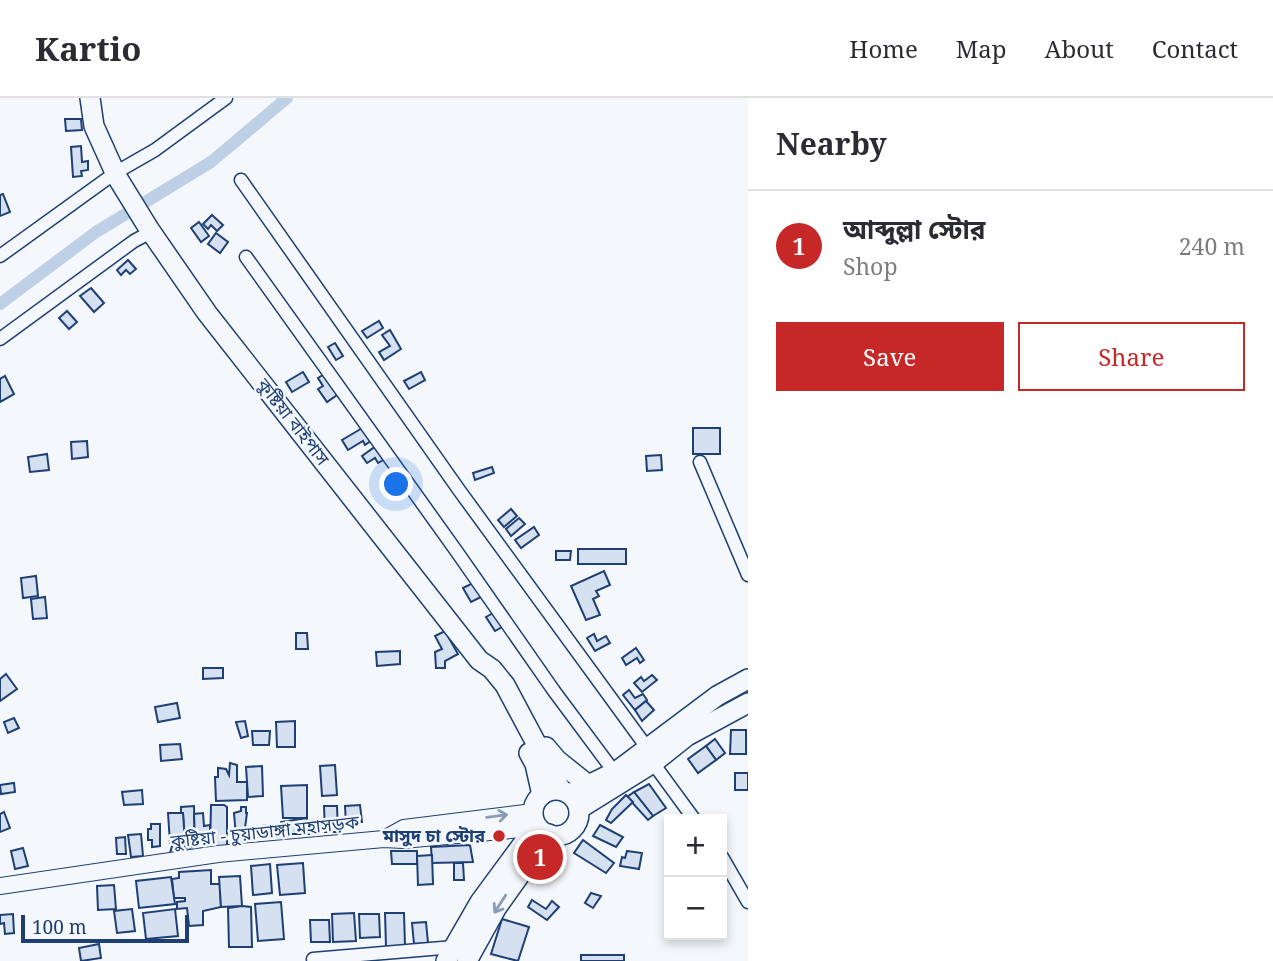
<!DOCTYPE html>
<html lang="en">
<head>
<meta charset="utf-8">
<style>
  body { margin:0; font-family:"Noto Serif","Noto Sans Bengali",serif; background:#f7f7f7; color:#2b2b33 }
  .controls { position:absolute; right:21px; bottom:21px; display:grid; overflow:hidden; border-radius:0px; box-shadow:0 4px 10px #0003 }
  .controls button { width:63px; height:63px; display:grid; place-items:center; padding:0; border:0; border-bottom:2px solid #e1e1e2; background:#fff; color:#2b2b33; font:35px sans-serif }
  .scale { position:absolute; left:21px; bottom:18px; width:168px; box-sizing:border-box; padding-left:7px; border:4px solid #1d3f73; border-top:0; font-size:19px; line-height:24px; white-space:nowrap; color:#1d3f73; -webkit-text-stroke:5px #f4f7fb; paint-order:stroke }
  .you { position:absolute; left:397px; top:387px; width:24px; height:24px; margin:-18px; border:5px solid #fff; border-radius:50%; background:#1a73e8; box-shadow:0 0 0 10px #1a73e833 }
  .badge { display:grid; place-items:center; width:46px; height:46px; border-radius:50%; background:#c62828; color:#fff; font-size:23px; font-weight:700 }
  .pin { position:absolute; translate:-50% -50%; border:4px solid #fff; box-shadow:0 2px 7px #0006 }
  .list { margin:0; padding:0; list-style:none }
  h2 { display:flex; justify-content:space-between; align-items:center; height:91px; margin:0; padding:0 28px; font-size:30px }
  h2 small { font-size:23px; font-weight:400; color:#7c7c81 }
  .list li { display:grid; grid-template-columns:46px 1fr auto; gap:21px; align-items:center; box-sizing:border-box; height:112px; padding:0 28px; border-top:2px solid #e1e1e2 }
  .list b { display:block; font-size:26px; white-space:nowrap }
  .list p { margin:0; font-size:23px; white-space:nowrap; color:#7c7c81 }
  .list em { font-size:23px; font-style:normal; color:#7c7c81 }
  .actions { display:flex; gap:14px; padding:21px 28px }
  .actions a { flex:1; padding:16px 0; border:2px solid #c62828; border-radius:0px; text-align:center; font-size:24px; color:#c62828 }
  .actions .main { background:#c62828; color:#fff }
  .map { position:relative; flex:none; width:748px; height:863px; overflow:hidden }
  header { display:flex; align-items:center; gap:42px; box-sizing:border-box; height:98px; padding:0 35px; background:#fff; border-bottom:2px solid #e1e1e2 }
  header strong { font-size:33px }
  nav { display:flex; gap:38px; margin-inline-start:auto; font-size:24px }
  main { display:flex }
  aside { flex:1; background:#fff }
  .map>svg:first-child { display:block }
</style>
</head>
<body>
<header>
<strong>Kartio</strong>
<nav><a>Home</a><a>Map</a><a>About</a><a>Contact</a></nav>
</header>
<main>
<div class="map">
<svg width="748" height="863" viewBox="0 0 748 863">
  <rect width="100%" height="100%" fill="#f4f7fb"/>
  <g fill="none" stroke-linecap="round" stroke-linejoin="round">
    <path stroke="#bed0e5" stroke-width="12" d="M0,206L96,134L211,64L287,0"/>
  </g>
  <g fill="#d5e0f0" stroke="#1d3f73" stroke-width="2">
    <path d="M65,21H81L82,32L66,33Z"/>
    <path d="M81,48L82,64L88,63V72L81,73L82,78L73,79L71,49Z"/>
    <path d="M3,96L10,114L0,118V97Z"/>
    <path d="M212,117L223,127L217,133L211,127L208,131L203,126Z"/>
    <path d="M199,124L209,138L201,144L191,130Z"/>
    <path d="M216,135L228,144L220,155L208,146Z"/>
    <path d="M128,162L136,171L130,176L126,172L121,177L117,172Z"/>
    <path d="M91,190L104,205L94,214L80,198Z"/>
    <path d="M67,213L77,224L69,231L59,220Z"/>
    <path d="M379,223L383,230L367,240L362,233Z"/>
    <path d="M390,232L401,251L384,262L379,254L390,248L382,237Z"/>
    <path d="M335,245L343,258L336,262L328,249Z"/>
    <path d="M303,274L309,284L292,294L286,284Z"/>
    <path d="M421,274L425,282L409,291L404,283Z"/>
    <path d="M326,275L340,295L327,304L318,291L323,288L318,280Z"/>
    <path d="M5,278L14,296L0,304V281Z"/>
    <path d="M364,329L372,342L365,347L363,343L348,352L342,342Z"/>
    <rect x="693" y="330" width="27" height="26"/>
    <path d="M87,343L88,359L72,361L71,344Z"/>
    <path d="M376,348L385,361L378,365L375,360L367,365L362,358Z"/>
    <path d="M47,356L49,372L30,374L28,359Z"/>
    <path d="M661,357L662,372L647,373L646,358Z"/>
    <path d="M492,369L494,375L475,382L473,375Z"/>
    <path d="M511,411L517,418L504,429L498,422Z"/>
    <path d="M519,420L525,426L511,438L506,431Z"/>
    <path d="M534,429L539,437L521,450L515,442Z"/>
    <rect x="578" y="451" width="48" height="15"/>
    <path d="M556,453H571L570,462H556Z"/>
    <path d="M604,473L610,487L596,493L599,498L593,501L600,517L586,522L571,488Z"/>
    <path d="M36,478L38,498L23,500L21,480Z"/>
    <path d="M475,484L483,498L471,504L463,490Z"/>
    <path d="M45,499L47,520L33,521L31,501Z"/>
    <path d="M495,514L504,528L495,533L486,519Z"/>
    <path d="M445,533L458,556L445,563V570H436L435,554L442,551L435,538Z"/>
    <path d="M296,535H307L308,551H296Z"/>
    <path d="M594,536L597,543L606,538L610,545L595,553L587,540Z"/>
    <path d="M636,550L644,562L640,565L637,560L626,567L622,560Z"/>
    <path d="M400,553V566L377,568L376,554Z"/>
    <path d="M203,570H223V580L203,581Z"/>
    <path d="M6,576L17,591L0,603V581Z"/>
    <path d="M652,577L657,582L642,594L634,585L641,579L644,583Z"/>
    <path d="M629,592L635,600L643,596L647,602L635,612L623,597Z"/>
    <path d="M646,603L654,612L642,623L635,612Z"/>
    <path d="M177,605L180,620L158,624L155,609Z"/>
    <path d="M14,620L19,630L8,635L4,624Z"/>
    <path d="M245,623L248,638L241,640L236,624Z"/>
    <path d="M295,623V649H277L276,624Z"/>
    <path d="M731,632H746V656H730Z"/>
    <path d="M252,633H270L269,647H253Z"/>
    <path d="M715,641L725,655L716,662L706,648Z"/>
    <path d="M180,646L182,661L161,663L160,647Z"/>
    <path d="M706,648L716,662L698,675L688,661Z"/>
    <path d="M230,665L237,667V684H247V702L216,703L215,679H218V670L226,671L229,677Z"/>
    <path d="M335,667L337,697L322,698L320,668Z"/>
    <path d="M262,668L263,698L248,699L246,669Z"/>
    <rect x="735" y="675" width="13" height="17"/>
    <path d="M14,685L15,694L1,696L0,687Z"/>
    <path d="M649,686L666,710L653,718L634,694Z"/>
    <path d="M307,687V720H283L281,688Z"/>
    <path d="M142,692L143,706L124,707L122,694Z"/>
    <path d="M634,694L653,718L648,722L627,699Z"/>
    <path d="M626,697L633,704L611,725L606,722L612,711Z"/>
    <path d="M211,707H224L227,709V750L210,751Z"/>
    <path d="M360,707L362,724L346,726L345,708Z"/>
    <path d="M194,708L195,749L185,750L183,715H181V709Z"/>
    <path d="M324,708H337L338,734H325Z"/>
    <path d="M241,709H246V715H247L245,730H247L248,750L237,751L234,715L241,713Z"/>
    <path d="M4,714L10,730L0,734V716Z"/>
    <path d="M168,715H183L185,744L170,745Z"/>
    <path d="M203,715L204,728L210,727V743L195,744L194,716Z"/>
    <path d="M307,720L309,736H282L281,724Z"/>
    <path d="M151,726H160V748L152,749V742H148V731H151Z"/>
    <path d="M269,727V739H247V730Z"/>
    <path d="M600,727L623,739L616,749L593,738Z"/>
    <path d="M141,736L143,758L131,759L128,737Z"/>
    <path d="M125,739L126,756H117L116,740Z"/>
    <path d="M583,742L614,765L606,775L574,755Z"/>
    <path d="M185,744V750L190,749L189,755H170L173,745Z"/>
    <path d="M470,747L473,764L432,765L431,749Z"/>
    <path d="M23,750L28,768L15,771L11,753Z"/>
    <path d="M391,753H417V766H392Z"/>
    <path d="M627,753L642,755L639,771L620,768L622,759L625,760Z"/>
    <path d="M432,757L433,786L418,787L417,758Z"/>
    <path d="M303,765L305,795L280,797L277,767Z"/>
    <path d="M454,765H463L464,782H454Z"/>
    <path d="M270,766L272,795L253,797L251,768Z"/>
    <path d="M211,772V786H220L221,809L203,813V827L189,828L187,810L177,811V804L185,803V800H174L172,781L179,780V774Z"/>
    <path d="M240,778L242,808L221,809L219,779Z"/>
    <path d="M171,779L175,806L139,810L136,783Z"/>
    <path d="M114,787L116,811L98,812L97,788Z"/>
    <path d="M591,795L601,798L593,810L585,805Z"/>
    <path d="M532,802L546,811L552,803L559,809L547,822L528,809Z"/>
    <path d="M281,804L284,841L258,843L255,806Z"/>
    <path d="M242,808L251,809L252,849H229L228,810Z"/>
    <path d="M132,811L135,833L117,835L114,813Z"/>
    <path d="M175,811L178,838L146,841L143,815Z"/>
    <path d="M354,815L356,843L333,844L332,816Z"/>
    <path d="M385,815H404L405,848L386,849Z"/>
    <path d="M13,816L14,835L5,836L4,825L0,826V817Z"/>
    <path d="M359,816H379L380,839L360,840Z"/>
    <path d="M502,821L529,829L518,863L491,856Z"/>
    <path d="M310,822H329L330,844H311Z"/>
    <path d="M426,824L428,845L414,846L412,825Z"/>
    <path d="M99,846L101,860L81,863L79,850Z"/>
    <rect x="581" y="857" width="43" height="6"/>
  </g>
  <g fill="none" stroke-linecap="round" stroke-linejoin="round">
    <g stroke="#1d3f73" stroke-width="15">
      <g id="minor">
        <path d="M241,82L459,392L648,651"/>
        <path d="M0,158L115,75L155,52L226,0"/>
        <path d="M246,159L457,454L554,593L615,675"/>
        <path d="M0,241L134,143L151,134"/>
        <path d="M700,364L748,477"/>
        <path d="M653,665L694,721"/>
        <path d="M722,759L748,804"/>
        <path d="M313,861L454,849"/>
      </g>
    </g>
    <g stroke="#1d3f73" stroke-width="18">
      <g id="major">
        <path d="M384,741L404,730L533,714"/>
        <path d="M0,788L218,756L384,741L403,742L522,731L534,725"/>
      </g>
    </g>
    <g stroke="#1d3f73" stroke-width="22">
      <g id="highway">
        <path d="M90,0L94,28L117,79L149,131L207,215L479,562L492,571L505,587L561,692"/>
        <path d="M546,649L557,662L587,686"/>
        <path d="M529,655L535,666L542,697"/>
        <circle cx="556" cy="715" r="23"/>
        <path d="M570,696L617,673L717,598L748,581"/>
        <path d="M579,711L653,665L687,638L748,605"/>
        <path d="M446,863L480,804L536,728"/>
        <path d="M467,863L497,809L549,736"/>
      </g>
    </g>
    <use href="#minor" stroke="#f4f7fb" stroke-width="12"/>
    <use href="#major" stroke="#f4f7fb" stroke-width="16"/>
    <use href="#highway" stroke="#f4f7fb" stroke-width="19"/>
  </g>
  <defs><path id="oneway-shaft" d="M-6 0H5M1.5-3L5.5 0L1.5 3" fill="none" stroke-width="1.6" stroke-linecap="round" stroke-linejoin="round" transform="scale(1.75)"/></defs>
  <g stroke="#889bb7">
    <use href="#oneway-shaft" transform="translate(497 718) rotate(-7)"/>
    <use href="#oneway-shaft" transform="translate(500 806) rotate(123)"/>
  </g>
  <circle fill="#c62828" stroke="#f4f7fb" stroke-width="2.5" cx="499" cy="738" r="7"/>
  <g text-anchor="middle" stroke-width="5" stroke-linejoin="round" paint-order="stroke">
    <g font-size="18" fill="#1d3f73" stroke="#f4f7fb">
      <text transform="translate(293 324) rotate(52)" y="6">কুষ্টিয়া বাইপাস</text>
      <text transform="translate(265 734) rotate(-6)" y="6">কুষ্টিয়া - চুয়াডাঙ্গা মহাসড়ক</text>
    </g>
    <g font-size="18" font-weight="bold" fill="#1d3f73" stroke="#f4f7fb" text-anchor="end">
      <text x="485" y="744">মাসুদ চা স্টোর</text>
    </g>
  </g>
</svg>
<div class="controls">
<button>+</button>
<button>−</button>
</div>
<div class="scale">100 m</div>
<div class="you"></div>
<div class="pin badge" style="left:540px;top:759px">1</div>
</div>
<aside>
<h2>Nearby<small></small></h2>
<ul class="list">
<li><span class="badge">1</span><div><b>আব্দুল্লা স্টোর</b><p>Shop</p></div><em>240 m</em></li>
</ul>
<div class="actions"><a class="main">Save</a><a>Share</a></div>
</aside>
</main>
</body>
</html>
